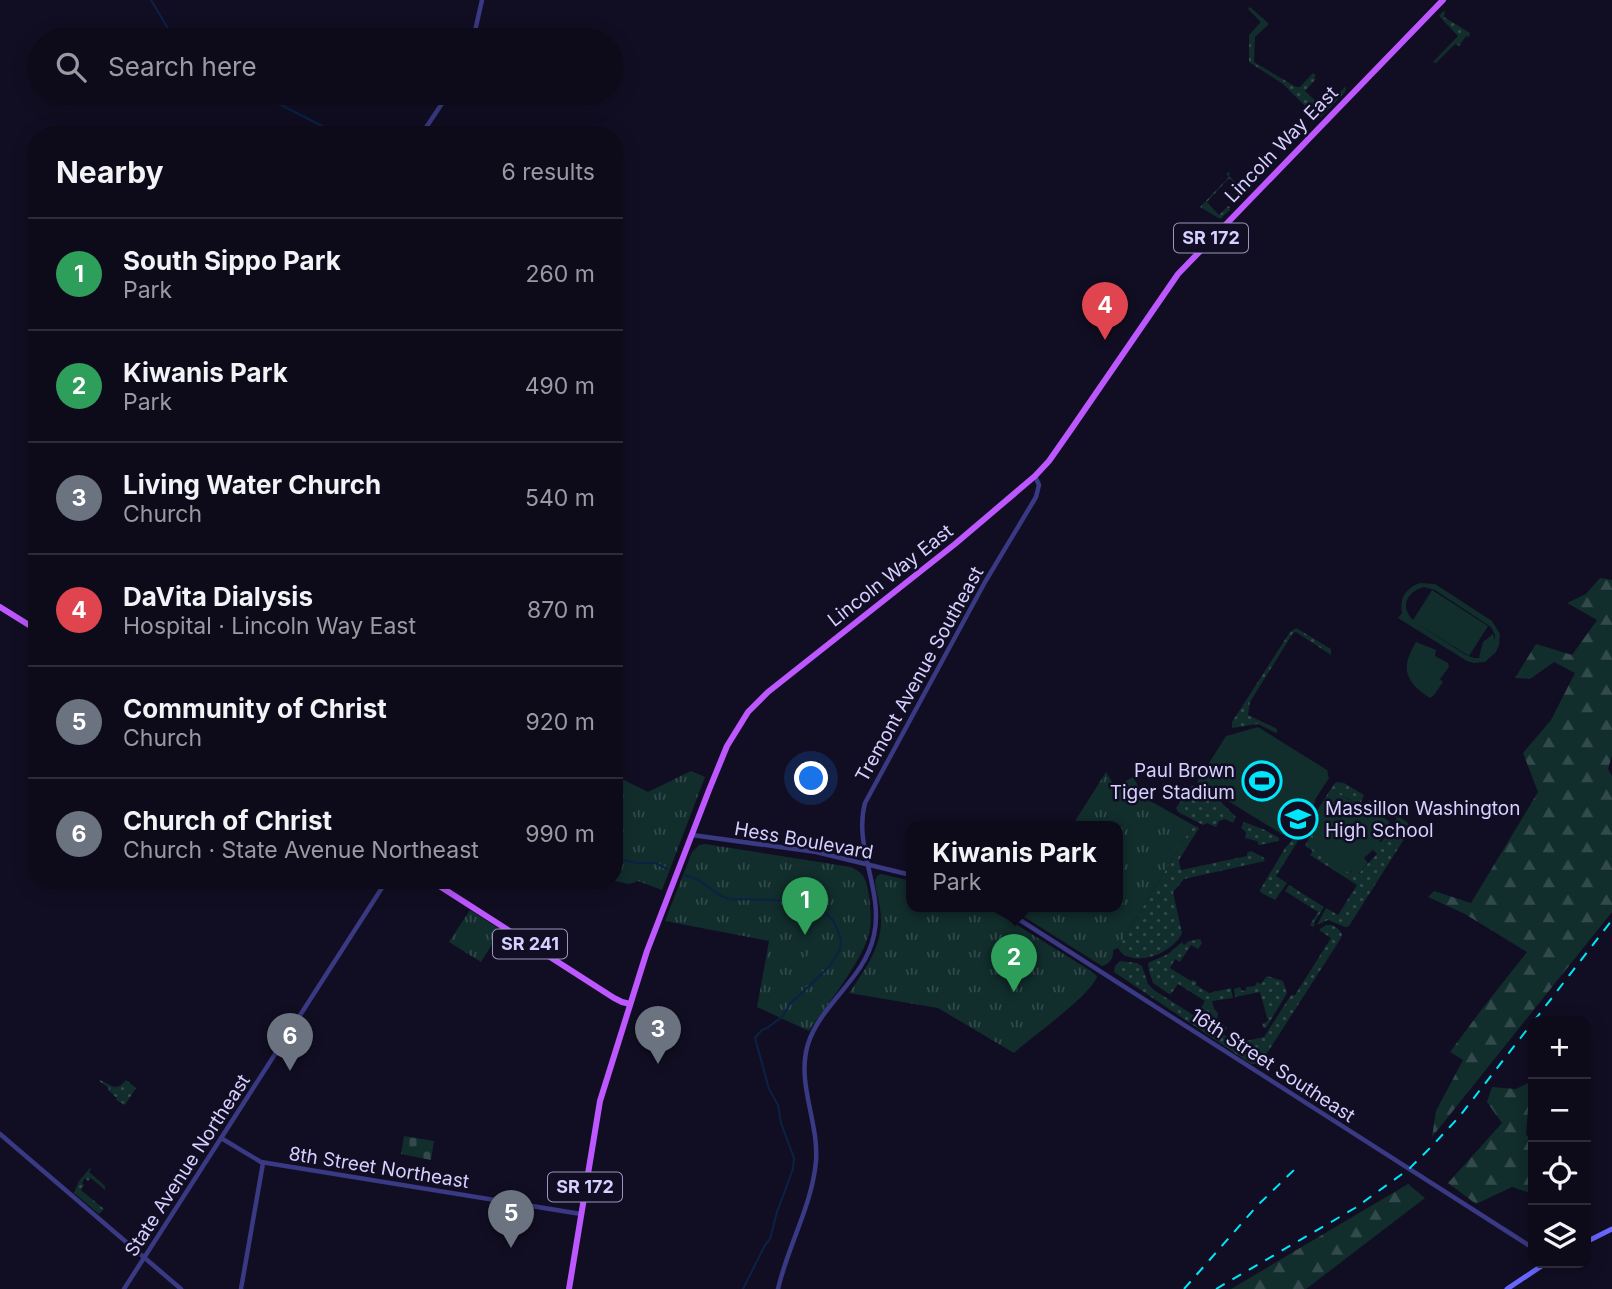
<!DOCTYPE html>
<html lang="en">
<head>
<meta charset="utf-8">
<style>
  body { margin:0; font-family:Inter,sans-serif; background:#1b1827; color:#f1f3f6 }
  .controls { position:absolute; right:21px; bottom:21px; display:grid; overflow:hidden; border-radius:14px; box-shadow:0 4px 18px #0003 }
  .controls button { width:63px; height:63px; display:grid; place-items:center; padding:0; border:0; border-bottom:2px solid #2d2b39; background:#0d0a1a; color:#f1f3f6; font:35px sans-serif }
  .you { position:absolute; left:812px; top:779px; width:24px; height:24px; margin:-18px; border:5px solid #fff; border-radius:50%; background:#1a73e8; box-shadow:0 0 0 10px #1a73e833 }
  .badge { display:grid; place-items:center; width:46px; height:46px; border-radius:50%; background:#1a73e8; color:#fff; font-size:23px; font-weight:700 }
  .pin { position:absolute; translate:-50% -58px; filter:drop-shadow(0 2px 4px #0008) }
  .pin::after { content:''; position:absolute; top:37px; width:24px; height:21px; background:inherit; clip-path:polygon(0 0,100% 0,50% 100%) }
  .popup { position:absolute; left:906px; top:821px; width:217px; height:91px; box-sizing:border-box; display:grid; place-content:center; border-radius:14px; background:#0d0a1a; filter:drop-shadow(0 2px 5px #0005); font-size:23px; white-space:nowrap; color:#9a9aa2 }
  .popup b { font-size:26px; color:#f1f3f6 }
  .popup::after { content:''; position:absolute; left:50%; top:100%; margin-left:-14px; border:14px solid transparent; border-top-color:#0d0a1a }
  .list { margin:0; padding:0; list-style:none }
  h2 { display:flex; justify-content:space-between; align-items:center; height:91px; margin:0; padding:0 28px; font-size:30px }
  h2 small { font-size:23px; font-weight:400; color:#9a9aa2 }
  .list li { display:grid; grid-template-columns:46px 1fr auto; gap:21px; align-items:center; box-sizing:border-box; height:112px; padding:0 28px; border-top:2px solid #2d2b39 }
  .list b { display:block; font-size:26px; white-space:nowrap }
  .list p { margin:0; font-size:23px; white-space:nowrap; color:#9a9aa2 }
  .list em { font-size:23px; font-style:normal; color:#9a9aa2 }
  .icon { flex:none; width:38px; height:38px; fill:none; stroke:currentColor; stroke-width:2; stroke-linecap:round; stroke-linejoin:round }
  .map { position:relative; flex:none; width:1612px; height:1289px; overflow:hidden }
  .search { position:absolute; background:#0d0a1a; box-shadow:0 4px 18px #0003; left:28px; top:28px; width:595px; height:77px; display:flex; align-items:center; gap:18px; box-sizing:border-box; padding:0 24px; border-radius:38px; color:#9a9aa2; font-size:26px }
  .panel { position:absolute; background:#0d0a1a; box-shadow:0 4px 18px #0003; left:28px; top:126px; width:595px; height:763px; border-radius:28px }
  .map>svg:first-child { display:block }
</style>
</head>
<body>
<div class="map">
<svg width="1612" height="1289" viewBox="0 0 1612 1289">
  <defs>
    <pattern id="grass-dots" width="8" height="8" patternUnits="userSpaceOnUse" patternTransform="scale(1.75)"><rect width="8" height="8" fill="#112d2c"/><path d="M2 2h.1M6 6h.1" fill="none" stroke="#334a4c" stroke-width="1.8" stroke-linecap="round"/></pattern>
    <pattern id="forest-firs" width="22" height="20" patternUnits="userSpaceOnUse" patternTransform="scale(1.75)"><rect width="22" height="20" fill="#112d2c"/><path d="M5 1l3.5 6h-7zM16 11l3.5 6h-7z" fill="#334a4c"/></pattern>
    <pattern id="cemetery-stones" width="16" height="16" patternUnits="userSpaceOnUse" patternTransform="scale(1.75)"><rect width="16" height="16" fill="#112d2c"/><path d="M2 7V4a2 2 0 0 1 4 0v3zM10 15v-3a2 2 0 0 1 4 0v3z" fill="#334a4c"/></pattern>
    <pattern id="park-tufts" width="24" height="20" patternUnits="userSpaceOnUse" patternTransform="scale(1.75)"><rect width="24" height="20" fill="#112d2c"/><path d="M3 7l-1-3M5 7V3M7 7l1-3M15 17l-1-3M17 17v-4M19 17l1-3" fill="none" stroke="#334a4c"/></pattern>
  </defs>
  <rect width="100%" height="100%" fill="#110e23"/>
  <g fill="url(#grass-dots)">
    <path d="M1250,7L1269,24L1255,37L1254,62L1296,87H1300L1313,73L1316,75L1314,78L1316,79L1305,91L1321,106L1324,104L1327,106L1345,87L1346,88L1345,92L1321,117L1315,116L1283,84L1249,62V35L1260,23V21L1248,9Z"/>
    <path d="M1445,11L1444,17L1470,33L1469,37L1466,36L1459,46L1455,44L1436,63L1433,62L1458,36L1439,16L1442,12Z"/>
    <path d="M1229,172H1230L1229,176L1243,190L1245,187L1248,191L1238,202H1234L1233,201L1240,193L1238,191L1240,188L1229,178L1207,202L1219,215L1228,206L1230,207V210L1220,219L1200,207L1229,177L1226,174Z"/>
    <path d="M1296,628L1331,649V655L1296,632L1293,633L1250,702L1248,715L1277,729L1276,733L1258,724L1232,728V722L1290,632Z"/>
    <path d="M1337,782L1344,783L1364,795L1361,802L1366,805L1369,800L1375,805L1372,810L1336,793L1350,873L1354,868L1359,873L1377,854L1373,850L1363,859L1379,841L1381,842L1386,836L1384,834L1390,827L1393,826L1394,829L1398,825L1397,821H1395L1397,818L1392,813L1407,822L1411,828L1349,926L1345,927L1328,920L1317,925L1326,908L1338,915L1357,885L1310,855L1313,851L1305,846C1309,838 1312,834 1307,826L1334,784Z"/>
    <path d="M1192,785L1222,803L1236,817L1233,823L1225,819L1219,821L1216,827L1207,823L1203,825L1178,812L1176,808Z"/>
    <path d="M1244,822L1265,830L1279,838V841L1259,845L1257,841L1245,838L1246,832L1241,828Z"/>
    <path d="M1193,825L1199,828L1180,858L1179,862L1181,870L1247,856V853L1251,851L1263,857L1265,861L1184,879L1173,892L1182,933C1174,951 1144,964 1126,956C1122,954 1120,951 1118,948Z"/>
    <path d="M1294,838L1298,841L1276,876L1287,883L1275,900L1260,892V890L1285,848Z"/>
    <path d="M1289,885L1324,907L1315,921L1314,927L1310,925L1318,912L1285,891Z"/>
    <path d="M1326,925C1332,924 1339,928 1342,934L1341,938L1262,1061L1258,1064H1251L1114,972L1115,966L1120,961L1137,963L1142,966L1148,984L1154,990L1237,1043L1264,1037L1291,995H1295L1331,938L1319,930Z"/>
    <path d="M1200,939L1202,943L1198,949L1191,945L1180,962L1175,959L1170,968L1191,981L1193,980L1197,982L1196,985L1209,993L1231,988L1233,998L1212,1001L1214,1009L1218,1013L1217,1021L1227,1028L1226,1030L1198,1013L1205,1001L1178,984L1171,994H1169L1153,983L1149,971L1148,963L1168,954L1182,942L1184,945L1189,941Z"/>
    <path d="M1267,976L1283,981L1287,993L1266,1028H1264L1262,1024L1268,1021L1260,992L1235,997L1234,989L1240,987L1242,991L1246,990V987L1255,986L1257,982L1261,984Z"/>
    <path d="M100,1080L114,1087L120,1086L126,1080L136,1088L125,1105L116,1100L117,1098L113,1095V1094L108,1090L109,1088L99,1081Z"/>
    <path d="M90,1168L91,1169L89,1172L105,1186V1190L91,1178L88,1181L85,1178L82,1183L84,1185L81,1190L104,1209L99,1214L74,1193L79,1181Z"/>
  </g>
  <g fill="url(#forest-firs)">
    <path d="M1600,578L1612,580V755L1608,769L1612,776V912L1432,1137L1436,1111L1463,1060L1450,1052L1482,1009L1527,952L1465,914L1428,897L1434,891L1471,903L1538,792L1523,753L1551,720L1575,673L1554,662L1530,679L1515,678L1536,644L1572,655L1597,620L1567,603L1586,594Z"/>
    <path d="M1530,1082L1526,1135L1533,1139V1194L1512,1187L1476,1204L1448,1183L1502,1123L1487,1102L1492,1087L1516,1089Z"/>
    <path d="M1408,1184L1425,1198L1306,1289H1231Z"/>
  </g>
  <path fill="url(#cemetery-stones)" d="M404,1136L434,1141L431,1160L401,1154Z"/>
  <g fill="url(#park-tufts)">
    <path d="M691,771L705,777L662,890L638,881L629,884L611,880H614V775L648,792Z"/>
    <path d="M1106,772L1115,787L1133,777L1145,798L1193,825L1118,948L1113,950C1114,957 1110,964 1102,966L1018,913L1022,906H1117V826H1072Z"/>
    <path d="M705,844L851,867C865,873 867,882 869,896C870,907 872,918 870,929C866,957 826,1006 809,1031L757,1007L769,941L665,921L692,852L699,845Z"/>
    <path d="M881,874L911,881V906H984L1017,925L1091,971L1097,976C1094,993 1030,1038 1014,1053L938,1008L849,993C864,971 882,947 881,919C881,906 876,893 875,881L877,876Z"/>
    <path d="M470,910L501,930L481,962L449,942Z"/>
  </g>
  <g fill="#112d2c" fill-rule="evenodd">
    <path d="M1420,583L1435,584L1492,621L1500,634L1499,645L1496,652L1485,662L1474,663L1467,661L1398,618L1402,613C1399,598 1406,588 1420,583ZM1424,587L1435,590L1491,627L1495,635V641L1493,634L1483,642L1479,657L1480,658H1474L1466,655L1413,621L1469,656L1488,626L1432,590L1413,620C1400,607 1406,592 1424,587Z"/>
    <path d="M1416,642L1436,650L1435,656L1448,663L1449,667L1440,679L1443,682L1434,695L1430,698C1405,682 1400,668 1416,642Z"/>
    <path d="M1258,727L1327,770L1329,778L1316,798L1313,807L1305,815L1295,832L1285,836L1197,782L1226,736Z"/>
    <path d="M1336,793L1374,812L1389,821L1390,827L1378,843L1364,858L1368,863L1359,873L1354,869L1349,873C1342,868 1333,864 1326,859C1299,838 1319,811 1336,793Z"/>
    <path d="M816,942L831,951L820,969L805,959Z"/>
  </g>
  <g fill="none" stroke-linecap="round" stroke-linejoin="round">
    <g stroke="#0b2245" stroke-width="2">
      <path d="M151,0L175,40"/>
      <path d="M247,93L281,105L330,130L335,135"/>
      <path d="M614,857L620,859L636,863H656L667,869"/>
      <path d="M685,875C690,877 697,879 701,882C714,890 725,903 742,899L794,901L815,906L822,910L833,920L839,933L841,942L840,950L829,967L790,1004L782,1017L767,1028L762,1030L755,1038L769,1089L778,1105L781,1123L794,1158L793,1169L777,1212L770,1239L765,1245L743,1289"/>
    </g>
    <g stroke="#3a3983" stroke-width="4.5">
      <path d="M473,40L482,0"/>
      <path d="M421,135L449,93"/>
      <path d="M692,835L816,852L911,875"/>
      <path d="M998,906L1533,1248"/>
      <path d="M0,1134L181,1289"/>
      <path d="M221,1138L261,1162L581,1214"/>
      <path d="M124,1289L387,880"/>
      <path d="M241,1289L263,1163"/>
      <path d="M778,1289C788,1245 812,1206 816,1161C819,1122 796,1083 808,1044C821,1003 865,979 874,935C884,891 853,847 865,803L985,582L1036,497L1039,485L1035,476"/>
    </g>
    <g stroke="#6867ff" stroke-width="5">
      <path d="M1586,1242L1612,1229"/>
      <path d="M1507,1289L1546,1263"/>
    </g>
    <g stroke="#bd57ff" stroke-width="6">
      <path d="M0,607L37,630"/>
      <path d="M430,880L614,998L622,1002L630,1004"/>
      <path d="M569,1289L600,1101L647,951L709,790L727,746L748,712L768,692L955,544L1035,476L1049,461L1070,431L1178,274L1443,0"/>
    </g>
    <g stroke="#00e7fb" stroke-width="2" stroke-dasharray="10 9" stroke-linecap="butt">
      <path d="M1534,1021L1612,920"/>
      <path d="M1184,1289L1257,1206L1294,1170"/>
      <path d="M1216,1289L1355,1208L1409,1169L1432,1146L1459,1117L1533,1022"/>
    </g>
  </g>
  <defs>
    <g id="stadium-ring" transform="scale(2.0125)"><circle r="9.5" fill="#110e23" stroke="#00e7fb" stroke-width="1.5"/><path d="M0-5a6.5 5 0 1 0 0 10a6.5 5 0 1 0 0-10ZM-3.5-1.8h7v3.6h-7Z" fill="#00e7fb"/></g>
    <g id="school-ring" transform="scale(2.0125)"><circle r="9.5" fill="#110e23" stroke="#00e7fb" stroke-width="1.5"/><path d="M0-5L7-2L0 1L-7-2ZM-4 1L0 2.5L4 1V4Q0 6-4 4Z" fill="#00e7fb"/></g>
  </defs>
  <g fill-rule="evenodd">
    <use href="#stadium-ring" x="1262" y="781"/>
    <use href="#school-ring" x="1298" y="819"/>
  </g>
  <g text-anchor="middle" stroke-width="5" stroke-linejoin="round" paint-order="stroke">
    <g fill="#110e23" stroke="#9a96bd" stroke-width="2">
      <rect x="1174" y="223.5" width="74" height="29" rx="5"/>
      <rect x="493" y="929.5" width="74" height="29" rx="5"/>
      <rect x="548" y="1172.5" width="74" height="29" rx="5"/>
    </g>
    <g font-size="18" font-weight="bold" fill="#d5d0ff">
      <text x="1211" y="244">SR 172</text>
      <text x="530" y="950">SR 241</text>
      <text x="585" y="1193">SR 172</text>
    </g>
    <g font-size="19" fill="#d5d0ff" stroke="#110e23">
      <text transform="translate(1281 144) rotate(-46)" y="7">Lincoln Way East</text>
      <text transform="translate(890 575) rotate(-38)" y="7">Lincoln Way East</text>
      <text transform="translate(919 674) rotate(-61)" y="7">Tremont Avenue Southeast</text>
      <text transform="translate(804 840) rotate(10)" y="7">Hess Boulevard</text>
      <text transform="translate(1273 1065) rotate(33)" y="7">16th Street Southeast</text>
      <text transform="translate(187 1165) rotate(-57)" y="7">State Avenue Northeast</text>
      <text transform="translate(379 1167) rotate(9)" y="7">8th Street Northeast</text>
    </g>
    <g font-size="19" fill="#d5d0ff" stroke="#110e23" text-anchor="end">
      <text x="1235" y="777">Paul Brown<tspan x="1235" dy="22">Tiger Stadium</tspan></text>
      <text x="1325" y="815" text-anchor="start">Massillon Washington<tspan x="1325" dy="22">High School</tspan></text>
    </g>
  </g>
</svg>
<div class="controls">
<button>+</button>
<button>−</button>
<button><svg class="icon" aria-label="locate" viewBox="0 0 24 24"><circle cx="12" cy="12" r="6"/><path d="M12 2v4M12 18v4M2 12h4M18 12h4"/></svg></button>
<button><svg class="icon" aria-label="layers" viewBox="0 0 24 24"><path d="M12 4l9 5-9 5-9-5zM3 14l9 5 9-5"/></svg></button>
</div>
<div class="you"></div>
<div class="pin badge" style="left:805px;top:935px;background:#2e9e5b">1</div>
<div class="pin badge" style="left:1014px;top:992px;background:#2e9e5b">2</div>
<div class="popup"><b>Kiwanis Park</b>Park</div>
<div class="pin badge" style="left:658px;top:1064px;background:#6b7280">3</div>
<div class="pin badge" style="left:1105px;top:340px;background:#e0444e">4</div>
<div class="pin badge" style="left:511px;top:1248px;background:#6b7280">5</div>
<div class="pin badge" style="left:290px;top:1071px;background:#6b7280">6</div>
<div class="search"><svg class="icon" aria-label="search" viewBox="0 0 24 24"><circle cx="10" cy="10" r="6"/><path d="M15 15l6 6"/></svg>Search here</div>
<section class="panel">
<h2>Nearby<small>6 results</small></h2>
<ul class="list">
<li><span class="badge" style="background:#2e9e5b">1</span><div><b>South Sippo Park</b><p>Park</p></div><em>260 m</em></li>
<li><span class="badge" style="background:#2e9e5b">2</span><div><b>Kiwanis Park</b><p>Park</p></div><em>490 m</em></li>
<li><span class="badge" style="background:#6b7280">3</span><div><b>Living Water Church</b><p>Church</p></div><em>540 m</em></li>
<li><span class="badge" style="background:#e0444e">4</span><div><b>DaVita Dialysis</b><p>Hospital · Lincoln Way East</p></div><em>870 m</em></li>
<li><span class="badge" style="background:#6b7280">5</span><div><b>Community of Christ</b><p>Church</p></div><em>920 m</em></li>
<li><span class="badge" style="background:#6b7280">6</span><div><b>Church of Christ</b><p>Church · State Avenue Northeast</p></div><em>990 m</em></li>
</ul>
</section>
</div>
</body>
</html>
